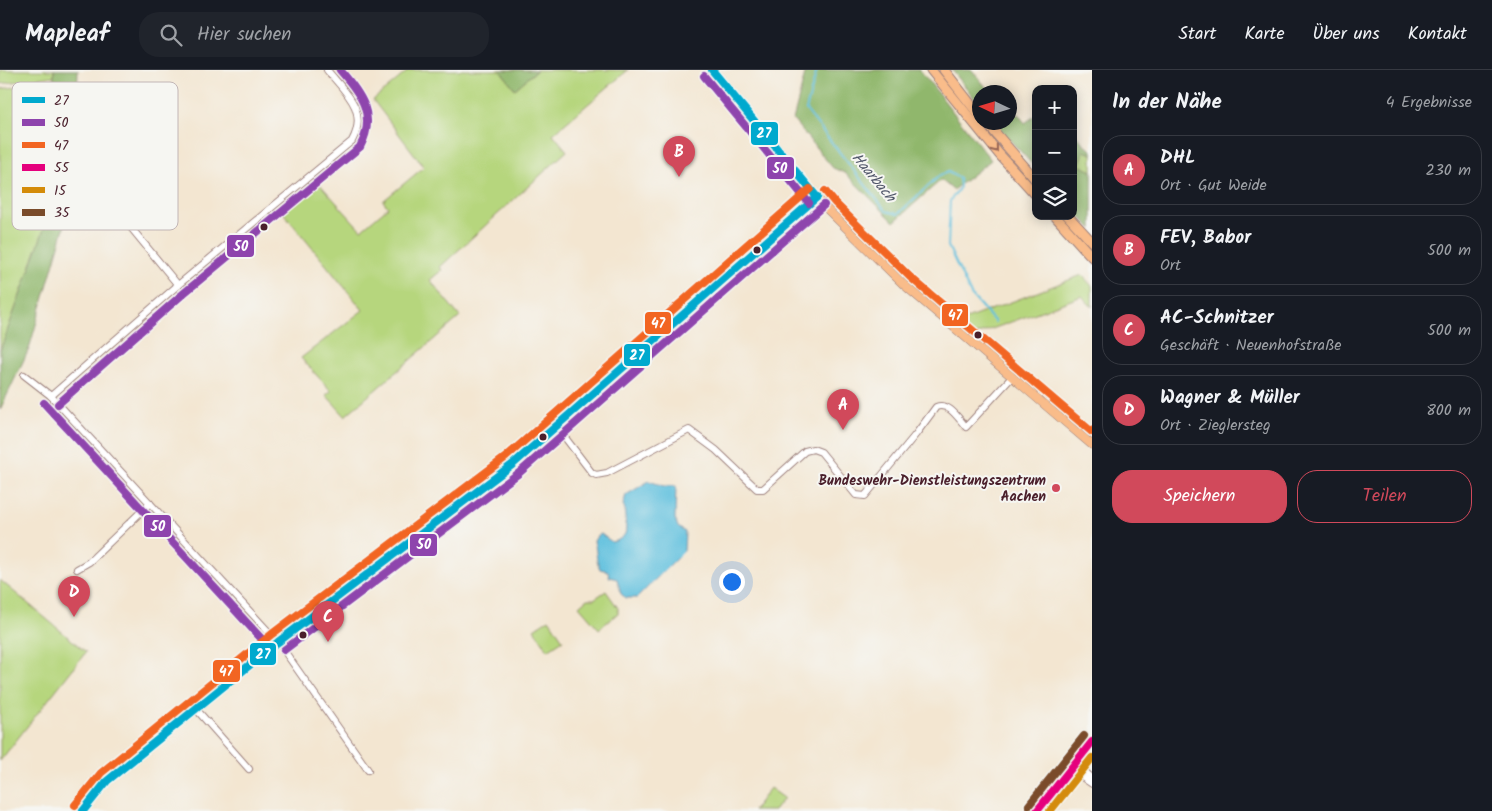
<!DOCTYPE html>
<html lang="de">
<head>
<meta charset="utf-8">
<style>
  body { margin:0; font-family:Kalam,sans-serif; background:#20242c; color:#f1f3f6 }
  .controls { position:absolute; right:15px; top:15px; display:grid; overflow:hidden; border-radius:10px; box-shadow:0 2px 12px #0003 }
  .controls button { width:45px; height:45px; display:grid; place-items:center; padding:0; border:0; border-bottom:1px solid #363941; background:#171b24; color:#f1f3f6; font:25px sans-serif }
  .compass { position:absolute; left:972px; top:15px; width:45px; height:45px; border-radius:50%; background:#171b24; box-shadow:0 2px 12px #0003; rotate:274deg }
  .you { position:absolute; left:731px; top:511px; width:18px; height:18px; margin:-12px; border:4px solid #fff; border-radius:50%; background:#1a73e8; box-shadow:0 0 0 8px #1a73e833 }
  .badge { display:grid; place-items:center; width:32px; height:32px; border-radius:50%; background:#d1495b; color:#fff; font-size:16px; font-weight:700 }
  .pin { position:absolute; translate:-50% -41px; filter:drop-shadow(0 1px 2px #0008) }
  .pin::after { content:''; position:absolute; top:26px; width:18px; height:15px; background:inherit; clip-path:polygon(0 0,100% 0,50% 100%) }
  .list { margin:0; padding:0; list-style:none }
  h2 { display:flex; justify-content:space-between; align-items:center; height:65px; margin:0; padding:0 20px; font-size:21px }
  h2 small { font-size:16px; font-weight:400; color:#9ea1a6 }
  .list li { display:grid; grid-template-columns:32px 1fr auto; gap:15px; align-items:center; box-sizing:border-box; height:70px; margin:0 10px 10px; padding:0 10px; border:1px solid #363941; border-radius:20px }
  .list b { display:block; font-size:19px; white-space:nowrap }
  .list p { margin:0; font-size:16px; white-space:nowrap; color:#9ea1a6 }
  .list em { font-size:16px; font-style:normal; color:#9ea1a6 }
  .actions { display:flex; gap:10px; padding:15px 20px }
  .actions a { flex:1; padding:11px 0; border:1px solid #d1495b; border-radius:20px; text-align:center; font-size:18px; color:#d1495b }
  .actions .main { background:#d1495b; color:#fff }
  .icon { flex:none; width:28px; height:28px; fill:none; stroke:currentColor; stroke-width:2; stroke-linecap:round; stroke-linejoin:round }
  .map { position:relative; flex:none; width:1092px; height:741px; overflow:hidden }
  header { display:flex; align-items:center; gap:30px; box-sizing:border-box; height:70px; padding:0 25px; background:#171b24; border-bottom:1px solid #363941 }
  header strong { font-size:24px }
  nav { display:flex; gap:28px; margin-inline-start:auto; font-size:18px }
  .search { width:350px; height:45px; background:#20242c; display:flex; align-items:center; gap:12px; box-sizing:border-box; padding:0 18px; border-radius:20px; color:#9ea1a6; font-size:19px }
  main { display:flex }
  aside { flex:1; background:#171b24 }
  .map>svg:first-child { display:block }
</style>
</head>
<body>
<header>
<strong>Mapleaf</strong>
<div class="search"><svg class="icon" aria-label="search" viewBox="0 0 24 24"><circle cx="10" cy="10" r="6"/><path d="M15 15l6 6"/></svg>Hier suchen</div>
<nav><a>Start</a><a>Karte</a><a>Über uns</a><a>Kontakt</a></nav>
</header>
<main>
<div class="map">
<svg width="1092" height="741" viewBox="0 0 1092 741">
  <rect width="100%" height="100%" fill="#f6f6f2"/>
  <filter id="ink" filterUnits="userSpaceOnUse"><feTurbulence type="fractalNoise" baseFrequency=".02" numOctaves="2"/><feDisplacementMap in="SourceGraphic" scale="10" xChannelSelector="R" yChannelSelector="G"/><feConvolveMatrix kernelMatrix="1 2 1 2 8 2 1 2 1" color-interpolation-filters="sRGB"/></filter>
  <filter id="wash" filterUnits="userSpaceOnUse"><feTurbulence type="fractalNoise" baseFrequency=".0096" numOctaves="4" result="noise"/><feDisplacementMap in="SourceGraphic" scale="20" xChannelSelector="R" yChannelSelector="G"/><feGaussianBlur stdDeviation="1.12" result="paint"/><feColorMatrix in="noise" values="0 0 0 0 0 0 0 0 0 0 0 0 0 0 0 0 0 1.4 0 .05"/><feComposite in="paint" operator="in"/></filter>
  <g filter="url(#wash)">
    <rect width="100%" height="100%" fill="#f3e6d1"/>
    <g fill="#b6d67d" stroke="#807a54">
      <path d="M0,0H54V6L0,14Z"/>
      <path d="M409,0H500L515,19L537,0H628L553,64L567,81L440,197L442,200L430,210L460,247L345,346L326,325L331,321L301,288L363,240L281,140L317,111L361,160L388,137L383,131L424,97L373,30Z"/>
      <path d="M38,14L36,81L51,88L44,159L0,281V19Z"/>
      <path d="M1084,81L1092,84V101L1079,96Z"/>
      <path d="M1082,205L1092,216V237L1082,226L973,266L956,253Z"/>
      <path d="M0,510L86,582L0,691Z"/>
      <path d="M606,521L618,538V543L599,559L579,536L587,529H594Z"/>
      <path d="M549,549L563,570L548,580L534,559Z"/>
      <path d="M770,718L784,728L774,741H753Z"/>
    </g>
    <g fill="#90b76c" stroke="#6d6b4c">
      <path d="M54,0H78L76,67L66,151L29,279L0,340V281L44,159L51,89L36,81L38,14L54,13Z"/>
      <path d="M500,0H537L515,19Z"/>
      <path d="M806,0H920L991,90L953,120L941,110L894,152L845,103L833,98L793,50Z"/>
      <path d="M952,0H972L990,22H979V34Z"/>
      <path d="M1018,44L1025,53L1036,45V98L994,53L1009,52L1010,47L1011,48Z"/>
      <path d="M1073,60L1082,72L1092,81V84L1084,81L1079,95L1092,101V159L1073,139Z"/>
    </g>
    <path fill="#5fc0de" stroke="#547084" d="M649,411L664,416H676L675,449L678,457L685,462L684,481L637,528H626L621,524L617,509L609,507L608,501L600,499C595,488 597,481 594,471L597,466L601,464L612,472C629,467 626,461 625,447C624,441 626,439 623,435L626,425Z"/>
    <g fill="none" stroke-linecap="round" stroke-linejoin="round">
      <path stroke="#5fc0de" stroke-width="2" d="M817,0L806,40L886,141L898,144L940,105L948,102L959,108L960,117L950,131L948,176L971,225L995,252"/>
    </g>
  </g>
  <g filter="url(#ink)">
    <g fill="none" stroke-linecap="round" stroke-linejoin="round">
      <g stroke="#9e827e" stroke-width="8">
        <g id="minor">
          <path d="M105,126L178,215"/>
          <path d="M24,305L51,326L278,572L368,700"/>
          <path d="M51,326L178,215L352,71C369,40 345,22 327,0"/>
          <path d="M557,357L592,403L596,405L607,403L689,360L716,380L757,419H763L805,381L813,379L821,382L856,425L865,426L916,364L936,337C949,332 958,348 966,357L1012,307"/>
          <path d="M77,499L89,492L150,433"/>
          <path d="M196,639L249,699"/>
          <path d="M1075,693L1092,708"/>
          <path d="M1070,699L1092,714"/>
          <path d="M83,741L98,721L107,711L278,572L424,463L512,395L817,127"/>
        </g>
      </g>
      <g stroke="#9e827e" stroke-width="9">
        <g id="major">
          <path d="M712,0L828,140L903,214L1092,375"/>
          <path d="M1037,741L1092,672"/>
        </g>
      </g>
      <g stroke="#9e827e" stroke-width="11">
        <g id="highway">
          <path d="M931,0L999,84L1036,125"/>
          <path d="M944,0L979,45"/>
          <path d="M986,52L1036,110"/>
          <path d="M1055,146L1092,187"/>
          <path d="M1068,146L1092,172"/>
        </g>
      </g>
      <use href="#minor" stroke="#fff" stroke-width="6"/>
      <use href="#major" stroke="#f9bc8a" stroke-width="8"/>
      <use href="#highway" stroke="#f9bc8a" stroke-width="9"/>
      <g stroke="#f6f6f2" stroke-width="11">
        <g id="bus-1">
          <path d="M712,0L817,127"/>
          <path d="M83,741L107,711L278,572L512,395L817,127"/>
        </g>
      </g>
      <g stroke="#f6f6f2" stroke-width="11">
        <g id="bus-2">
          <path d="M704,6L809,133"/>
          <path d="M44,333L271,579"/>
          <path d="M58,334L184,223L360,77C377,45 361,24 340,0"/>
          <path d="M284,580L519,403L824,135"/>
        </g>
      </g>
      <g stroke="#f6f6f2" stroke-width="11">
        <g id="bus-3">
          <path d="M825,121L835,133L910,207L1092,362"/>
          <path d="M75,735L101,703L272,564L506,387L810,119"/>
        </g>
      </g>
      <g stroke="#f6f6f2" stroke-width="11">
        <path id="bus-4" d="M1037,741L1092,672"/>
      </g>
      <g stroke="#f6f6f2" stroke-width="11">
        <path id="bus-5" d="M1050,741L1092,688"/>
      </g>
      <g stroke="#f6f6f2" stroke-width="11">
        <path id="bus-6" d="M1029,735L1084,666"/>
      </g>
      <use href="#bus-1" stroke="#00a9ce" stroke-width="8"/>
      <use href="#bus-2" stroke="#8e44ad" stroke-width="8"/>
      <use href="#bus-3" stroke="#f26522" stroke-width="8"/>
      <use href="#bus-4" stroke="#e5007d" stroke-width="8"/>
      <use href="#bus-5" stroke="#d48b09" stroke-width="8"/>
      <use href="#bus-6" stroke="#7a4b2a" stroke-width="8"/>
    </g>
    <defs><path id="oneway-chevron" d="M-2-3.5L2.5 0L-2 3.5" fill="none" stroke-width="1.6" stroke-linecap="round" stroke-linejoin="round" transform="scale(1.25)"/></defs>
    <use stroke="#996656" href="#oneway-chevron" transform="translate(995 79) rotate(51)"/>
  </g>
  <g fill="#4a1f2b" stroke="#f6f6f2" stroke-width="2">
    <circle cx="264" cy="157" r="4.5"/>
    <circle cx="757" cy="180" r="4.5"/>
    <circle cx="978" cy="265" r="4.5"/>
    <circle cx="543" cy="367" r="4.5"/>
    <circle cx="303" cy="565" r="4.5"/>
  </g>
  <circle fill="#d1495b" stroke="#f6f6f2" stroke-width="2" cx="1056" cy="418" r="5"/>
  <g text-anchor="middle" stroke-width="4" stroke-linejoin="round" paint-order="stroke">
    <g font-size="14" font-weight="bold" fill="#4a1f2b" stroke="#f6f6f2" text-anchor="end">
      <text x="1046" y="415">Bundeswehr-Dienstleistungszentrum<tspan x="1046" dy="16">Aachen</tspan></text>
    </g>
    <g font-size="15" font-style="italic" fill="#51576a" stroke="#f6f6f2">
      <text transform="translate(874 107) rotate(50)" y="5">Haarbach</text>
    </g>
  </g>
  <rect x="12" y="12" width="166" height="148" rx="8" fill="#f6f6f2" stroke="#c2b6b6" stroke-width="1"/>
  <rect x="22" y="27" width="23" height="6" fill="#00a9ce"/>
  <rect x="22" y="49" width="23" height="7" fill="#8e44ad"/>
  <rect x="22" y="72" width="23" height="6" fill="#f26522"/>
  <rect x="22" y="94" width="23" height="7" fill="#e5007d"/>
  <rect x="22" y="117" width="23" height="6" fill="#d48b09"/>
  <rect x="22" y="139" width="23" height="7" fill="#7a4b2a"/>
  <g font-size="14" fill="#4a1f2b">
    <text x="54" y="35">27</text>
    <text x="54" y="57">50</text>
    <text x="54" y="80">47</text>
    <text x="54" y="102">55</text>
    <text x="54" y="125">15</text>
    <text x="54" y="147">35</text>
  </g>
  <g stroke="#f6f6f2" stroke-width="2">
    <rect x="750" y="51" width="29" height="25" rx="5" fill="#00a9ce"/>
    <rect x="766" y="86" width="29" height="24" rx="5" fill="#8e44ad"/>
    <rect x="226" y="164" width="29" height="24" rx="5" fill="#8e44ad"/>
    <rect x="941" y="233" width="28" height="24" rx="5" fill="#f26522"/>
    <rect x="644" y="241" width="28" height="24" rx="5" fill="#f26522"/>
    <rect x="623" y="273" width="28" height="24" rx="5" fill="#00a9ce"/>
    <rect x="143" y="444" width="29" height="24" rx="5" fill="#8e44ad"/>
    <rect x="409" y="463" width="29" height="24" rx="5" fill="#8e44ad"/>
    <rect x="249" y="572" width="28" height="24" rx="5" fill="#00a9ce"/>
    <rect x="212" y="589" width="29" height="24" rx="5" fill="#f26522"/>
  </g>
  <g font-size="14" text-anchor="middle" font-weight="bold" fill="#fff">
    <text x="764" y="68">27</text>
    <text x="780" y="103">50</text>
    <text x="241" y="181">50</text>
    <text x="955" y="250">47</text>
    <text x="658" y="258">47</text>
    <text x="637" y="290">27</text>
    <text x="158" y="461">50</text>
    <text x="424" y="479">50</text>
    <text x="263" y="589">27</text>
    <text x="226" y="606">47</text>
  </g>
</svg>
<div class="controls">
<button>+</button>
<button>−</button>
<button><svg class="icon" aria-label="layers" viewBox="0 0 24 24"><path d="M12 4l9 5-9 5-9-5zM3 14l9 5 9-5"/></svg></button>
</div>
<svg class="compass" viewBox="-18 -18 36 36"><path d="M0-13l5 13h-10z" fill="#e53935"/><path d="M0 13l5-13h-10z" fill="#9ea1a6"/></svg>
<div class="you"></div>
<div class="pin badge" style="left:843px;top:360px">A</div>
<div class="pin badge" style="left:679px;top:107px">B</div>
<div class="pin badge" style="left:328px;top:572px">C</div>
<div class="pin badge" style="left:74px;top:547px">D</div>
</div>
<aside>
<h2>In der Nähe<small>4 Ergebnisse</small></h2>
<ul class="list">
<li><span class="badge">A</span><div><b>DHL</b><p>Ort · Gut Weide</p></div><em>230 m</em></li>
<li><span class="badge">B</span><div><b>FEV, Babor</b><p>Ort</p></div><em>500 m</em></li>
<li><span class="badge">C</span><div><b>AC-Schnitzer</b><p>Geschäft · Neuenhofstraße</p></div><em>500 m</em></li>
<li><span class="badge">D</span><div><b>Wagner &amp; Müller</b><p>Ort · Zieglersteg</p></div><em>800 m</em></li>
</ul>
<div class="actions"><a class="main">Speichern</a><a>Teilen</a></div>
</aside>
</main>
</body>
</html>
